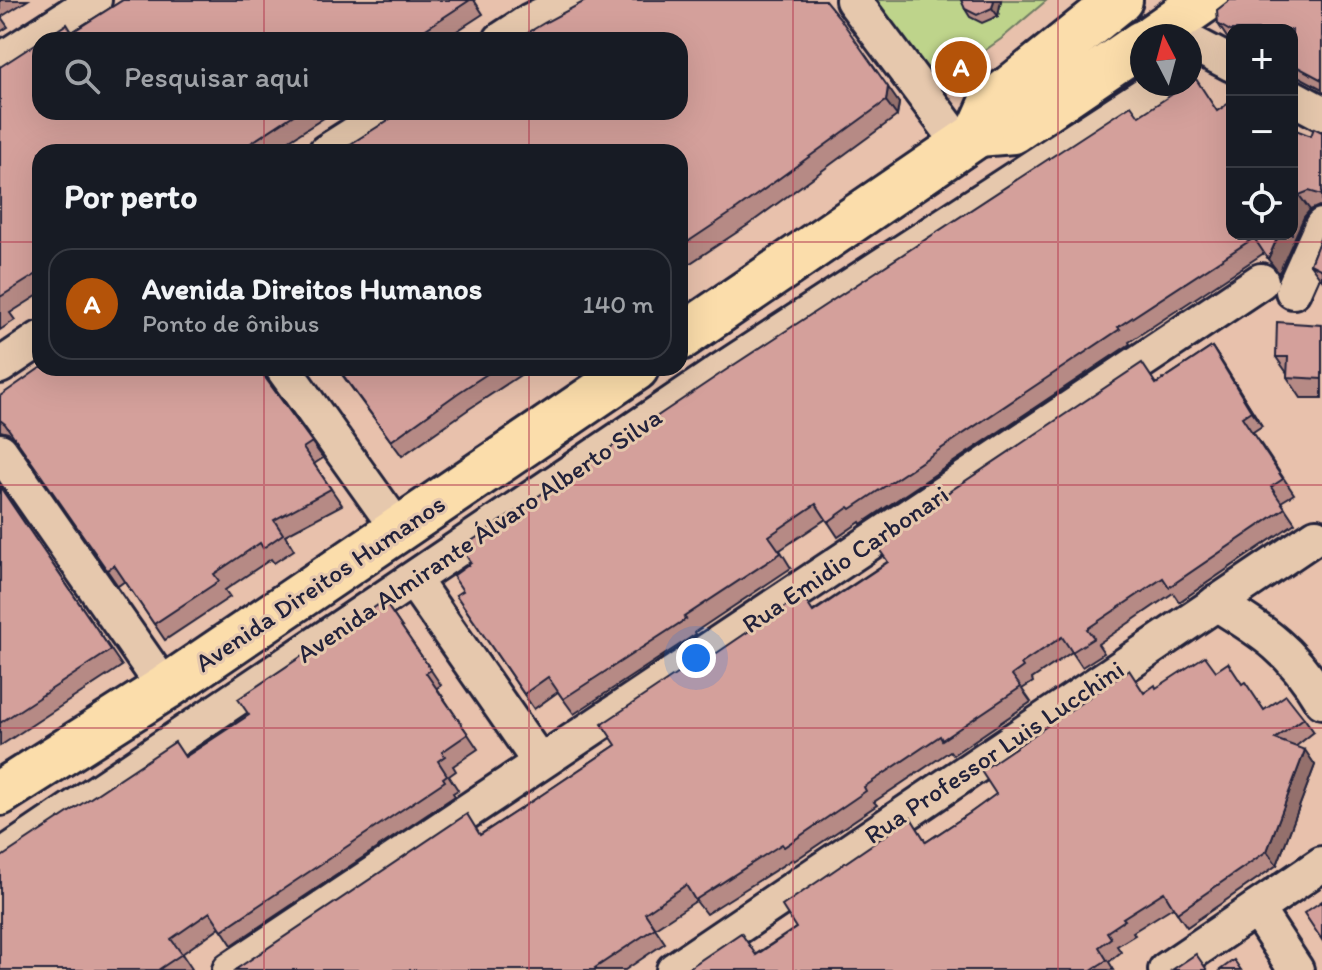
<!DOCTYPE html>
<html lang="pt">
<head>
<meta charset="utf-8">
<style>
  body { margin:0; font-family:Itim,sans-serif; background:#242831; color:#f1f3f6 }
  .controls { position:absolute; right:24px; top:24px; display:grid; overflow:hidden; border-radius:16px; box-shadow:0 8px 32px #0002 }
  .controls button { width:72px; height:72px; display:grid; place-items:center; padding:0; border:0; border-bottom:2px solid #363941; background:#171b24; color:#f1f3f6; font:40px sans-serif }
  .compass { position:absolute; left:1130px; top:24px; width:72px; height:72px; border-radius:50%; background:#171b24; box-shadow:0 8px 32px #0002; rotate:354deg }
  .you { position:absolute; left:696px; top:658px; width:28px; height:28px; margin:-20px; border:6px solid #fff; border-radius:50%; background:#1a73e8; box-shadow:0 0 0 12px #1a73e833 }
  .badge { display:grid; place-items:center; width:52px; height:52px; border-radius:50%; background:#b45309; color:#fff; font-size:26px; font-weight:700 }
  .pin { position:absolute; translate:-50% -50%; border:4px solid #fff; box-shadow:0 2px 8px #0006 }
  .list { margin:0; padding:0; list-style:none }
  h2 { display:flex; justify-content:space-between; align-items:center; height:104px; margin:0; padding:0 32px; font-size:34px }
  h2 small { font-size:26px; font-weight:400; color:#9ea1a6 }
  .list li { display:grid; grid-template-columns:52px 1fr auto; gap:24px; align-items:center; box-sizing:border-box; height:112px; margin:0 16px 16px; padding:0 16px; border:2px solid #363941; border-radius:24px }
  .list b { display:block; font-size:30px; white-space:nowrap }
  .list p { margin:0; font-size:26px; white-space:nowrap; color:#9ea1a6 }
  .list em { font-size:26px; font-style:normal; color:#9ea1a6 }
  .icon { flex:none; width:44px; height:44px; fill:none; stroke:currentColor; stroke-width:2; stroke-linecap:round; stroke-linejoin:round }
  .map { position:relative; flex:none; width:1322px; height:970px; overflow:hidden }
  .search { position:absolute; background:#171b24; box-shadow:0 8px 32px #0002; left:32px; top:32px; width:656px; height:88px; display:flex; align-items:center; gap:20px; box-sizing:border-box; padding:0 28px; border-radius:24px; color:#9ea1a6; font-size:30px }
  .panel { position:absolute; background:#171b24; box-shadow:0 8px 32px #0002; left:32px; top:144px; width:656px; height:232px; border-radius:24px }
  .map>svg:first-child { display:block }
</style>
</head>
<body>
<div class="map">
<svg width="1322" height="970" viewBox="0 0 1322 970">
  <rect width="100%" height="100%" fill="#e8c1ac"/>
  <filter id="ink" filterUnits="userSpaceOnUse"><feTurbulence type="fractalNoise" baseFrequency=".0125" numOctaves="2"/><feDisplacementMap in="SourceGraphic" scale="16" xChannelSelector="R" yChannelSelector="G"/><feConvolveMatrix kernelMatrix="1 2 1 2 8 2 1 2 1" color-interpolation-filters="sRGB"/></filter>
  <g filter="url(#ink)">
    <path fill="#bed48b" stroke="#707b63" stroke-width="2" d="M869,0H1047L1001,39L932,88Z"/>
    <g fill="none" stroke-linecap="round" stroke-linejoin="round">
      <g stroke="#22223b" stroke-width="40">
        <g id="minor">
          <path d="M853,0L962,146"/>
          <path d="M501,40L530,21L573,0"/>
          <path d="M1190,42L1232,64"/>
          <path d="M0,61L94,0"/>
          <path d="M1292,97L1322,113"/>
          <path d="M326,152L389,112"/>
          <path d="M1293,291L1322,226"/>
          <path d="M0,366L40,339"/>
          <path d="M283,368L398,529"/>
          <path d="M0,451L165,688"/>
          <path d="M413,580L539,761"/>
          <path d="M1216,603C1265,633 1292,650 1322,701"/>
          <path d="M0,858L722,370L1161,84"/>
          <path d="M1256,909L1296,970"/>
          <path d="M230,970L1261,281"/>
          <path d="M674,970L1316,536"/>
          <path d="M1166,970L1322,864"/>
        </g>
      </g>
      <g stroke="#22223b" stroke-width="50">
        <g id="major">
          <path d="M1153,36L1205,0"/>
          <path d="M978,134L1013,131L1142,43"/>
          <path d="M680,338L978,134L992,103L1120,0"/>
          <path d="M0,793L165,688L636,368"/>
        </g>
      </g>
      <use href="#minor" stroke="#e6c8ad" stroke-width="34"/>
      <use href="#major" stroke="#fbddab" stroke-width="44"/>
    </g>
    <g fill="#b68a85" stroke="#22223b" stroke-width="2">
      <path d="M0,0H28L1,17L8,27L0,32Z"/>
      <path d="M123,0H474L483,14L443,40H42L72,32Z"/>
      <path d="M1001,0L998,16L982,23L970,17L965,9Z"/>
      <path d="M1322,0V89L1292,73V30H1232V41L1228,39L1218,24Z"/>
      <path d="M680,40L899,103L897,116L748,225L680,270Z"/>
      <path d="M0,67L40,112H333L271,152H40V294L10,313L15,320L0,330Z"/>
      <path d="M1139,116L1232,234L1311,136L1322,132V207L1319,206L1310,210L1304,217L1279,273L1264,253L1129,342L1130,344L861,524L860,522L838,537L826,519L780,550L791,568L695,632L696,634L574,714L558,692L534,709L456,595Z"/>
      <path d="M1322,234V280L1310,264Z"/>
      <path d="M1322,325V398H1301L1287,377V373L1276,357Z"/>
      <path d="M1212,347L1262,426L1253,432L1294,494L1281,502L1295,523L1179,602L1173,593L1098,644L1104,653L1082,667L1072,652L1032,679L1033,682L1022,689L1031,702L953,755L950,751L874,802L877,805L794,861L793,859L706,914L696,901L655,928L665,943L625,970H235L481,834L540,796L616,745L711,657L813,611Z"/>
      <path d="M258,368L323,458L314,464L342,505L285,535L294,550L274,563L271,559L225,590L230,597L165,640L125,581L118,586L16,439L8,433L0,431V396Z"/>
      <path d="M337,368H531L469,409L402,456Z"/>
      <path d="M0,487L122,666L0,746Z"/>
      <path d="M384,601L441,685L437,688L478,749L453,766L456,771L449,776L458,790L453,793L455,796L232,945L220,927L182,954L192,969L190,970H0L186,757L249,715Z"/>
      <path d="M1216,671L1242,684L1264,710L1304,718L1314,732L1295,747L1315,765L1277,865L1187,927L1173,907L1133,932L1135,935L1117,946L1121,952L1109,962L1114,970H686L756,954L970,813L1145,692Z"/>
    </g>
    <g fill="#94706c" stroke="#22223b" stroke-width="2">
      <path d="M994,0H1001L998,16L992,8Z"/>
      <path d="M888,87L899,103L897,116L886,101Z"/>
      <path d="M1299,195L1310,210L1304,217L1279,273L1268,259L1279,234H1292V206Z"/>
      <path d="M1212,347L1222,362L1262,426L1251,411Z"/>
      <path d="M1305,750L1315,765L1277,865L1267,851Z"/>
    </g>
    <g fill="#d4a09b" stroke="#22223b" stroke-width="2">
      <path d="M123,0H470L409,40H42L67,24L72,32Z"/>
      <path d="M587,0H825L839,17L888,87L886,101L737,209L680,247V152H338L401,112H680V40H516L544,23Z"/>
      <path d="M961,0H994L992,8L977,15L965,9Z"/>
      <path d="M1230,0H1322V80L1292,64V30H1232V32L1218,24L1217,10Z"/>
      <path d="M40,41V112H298L237,152H40V272L0,297V67Z"/>
      <path d="M1196,79L1217,111L1232,101V234H1279L1268,259L1254,238L1118,327L1120,329L851,509L849,507L828,522L816,504L769,536L781,553L684,617L686,619L563,699L548,677L524,694L456,595L463,591L453,576L471,563L461,548L723,372L1131,105L1139,116L1188,84H1190V82Z"/>
      <path d="M1314,128L1322,132V195L1309,191L1299,195L1292,206V140L1296,130L1311,136Z"/>
      <path d="M1322,234V270L1310,264Z"/>
      <path d="M1277,322L1322,325V379L1287,377L1288,357H1276Z"/>
      <path d="M1212,347L1251,411L1242,417L1283,479L1271,487L1285,508L1169,587L1163,578L1087,629L1094,638L1072,652L1062,637L1021,664L1023,667L1012,675L1021,687L942,740L940,736L864,787L866,791L784,847L782,844L695,900L686,885L645,913L655,928L595,968L597,970H235L467,814L480,835L540,796L616,745L602,724L708,653L711,657L802,595L813,612L888,562L874,542L1142,363L1156,384Z"/>
      <path d="M40,368H258L312,442L303,448L331,489L274,520L283,534L263,548L260,543L214,574L219,581L154,624L114,565L107,570L5,424L0,420V396Z"/>
      <path d="M338,368H496L458,393L391,441Z"/>
      <path d="M0,487L111,650L0,723Z"/>
      <path d="M384,601L431,670L426,673L468,734L442,752L445,756L438,761L447,775L443,778L445,781L222,930L210,912L171,939L182,954L158,970H0V858L175,742L185,757L249,715L238,699Z"/>
      <path d="M1205,656L1216,671L1228,663L1242,684L1245,682L1264,710L1286,695L1304,718L1275,739L1305,750L1267,851L1177,913L1164,892L1123,918L1125,920L1107,932L1111,938L1099,947L1107,960L1091,970H686L741,933L756,955L796,928L782,906L911,818L926,842L970,813L996,794L981,771L1129,670L1144,693L1155,685L1156,688Z"/>
      <path d="M1322,901V940L1304,913Z"/>
      <path d="M1196,954L1207,970H1172Z"/>
      <path d="M1234,960L1241,970H1220Z"/>
    </g>
  </g>
  <path fill="none" stroke="#b74356" stroke-width="2" stroke-opacity="0.55" d="M264,0V40M529,0V40M793,0V970M1058,0V970M264,112V152M529,112V152M0,242H40M680,242H1322M264,368V970M529,368V970M0,485H1322M0,728H1322"/>
  <g text-anchor="middle" stroke-width="6" stroke-linejoin="round" paint-order="stroke">
    <g font-size="26" fill="#22223b" stroke="#e6c8ad">
      <text transform="translate(479 535) rotate(-34)" y="9">Avenida Almirante Álvaro Alberto Silva</text>
      <text transform="translate(845 559) rotate(-34)" y="9">Rua Emidio Carbonari</text>
      <text transform="translate(320 583) rotate(-34)" y="9">Avenida Direitos Humanos</text>
      <text transform="translate(994 752) rotate(-34)" y="9">Rua Professor Luis Lucchini</text>
    </g>
  </g>
</svg>
<div class="controls">
<button>+</button>
<button>−</button>
<button><svg class="icon" aria-label="locate" viewBox="0 0 24 24"><circle cx="12" cy="12" r="6"/><path d="M12 2v4M12 18v4M2 12h4M18 12h4"/></svg></button>
</div>
<svg class="compass" viewBox="-18 -18 36 36"><path d="M0-13l5 13h-10z" fill="#e53935"/><path d="M0 13l5-13h-10z" fill="#9ea1a6"/></svg>
<div class="you"></div>
<div class="pin badge" style="left:961px;top:67px">A</div>
<div class="search"><svg class="icon" aria-label="search" viewBox="0 0 24 24"><circle cx="10" cy="10" r="6"/><path d="M15 15l6 6"/></svg>Pesquisar aqui</div>
<section class="panel">
<h2>Por perto<small></small></h2>
<ul class="list">
<li><span class="badge">A</span><div><b>Avenida Direitos Humanos</b><p>Ponto de ônibus</p></div><em>140 m</em></li>
</ul>
</section>
</div>
</body>
</html>
